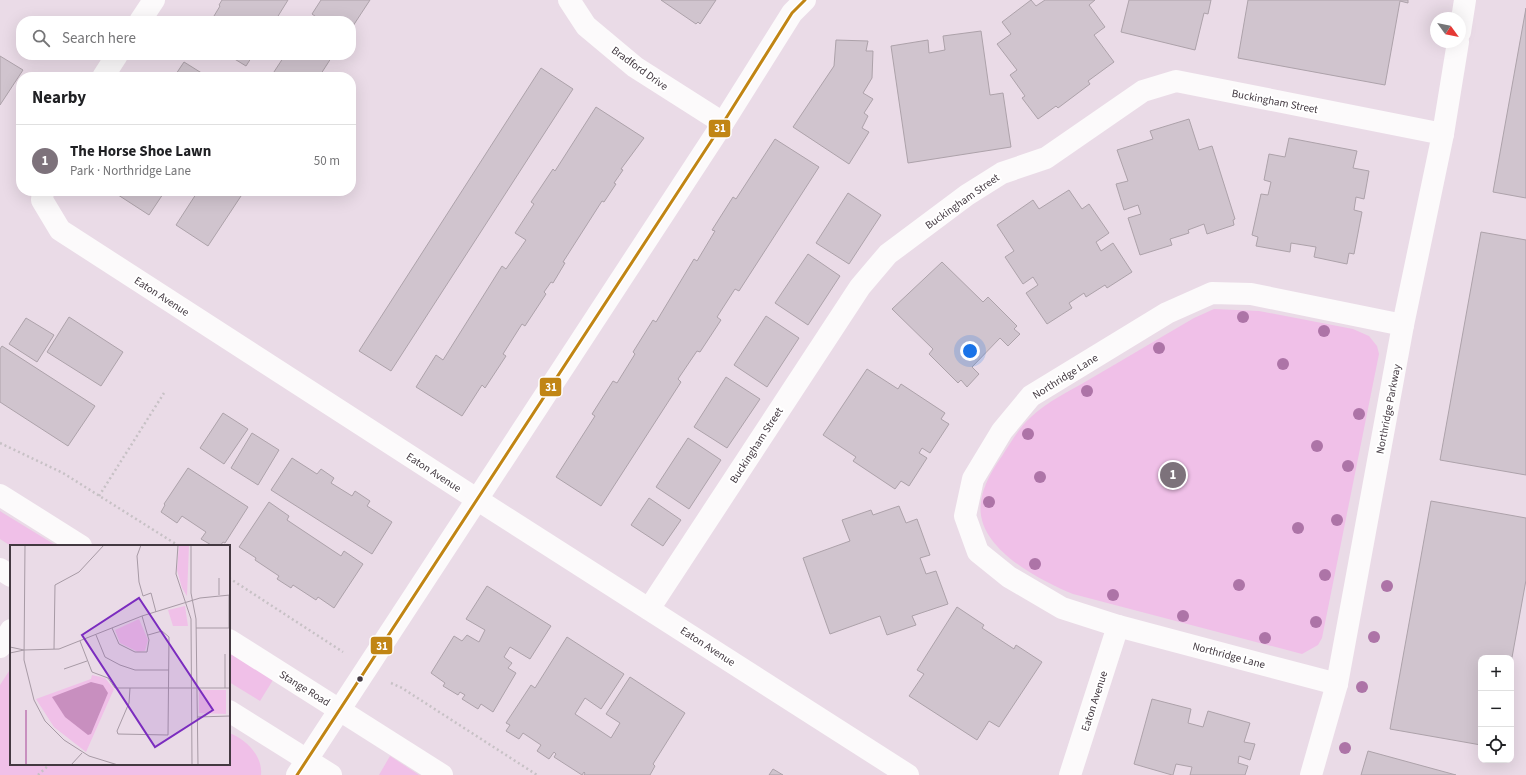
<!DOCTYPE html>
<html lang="en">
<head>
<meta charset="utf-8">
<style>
  body { margin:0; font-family:"Source Sans 3",sans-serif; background:#f6f6f6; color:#202124 }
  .controls { position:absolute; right:12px; bottom:12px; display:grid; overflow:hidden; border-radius:8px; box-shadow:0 4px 16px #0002 }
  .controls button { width:36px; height:36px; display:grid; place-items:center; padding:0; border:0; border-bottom:1px solid #e0e0e0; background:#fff; color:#202124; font:20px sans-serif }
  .compass { position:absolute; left:1430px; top:12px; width:36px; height:36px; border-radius:50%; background:#fff; box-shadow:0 4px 16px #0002; rotate:123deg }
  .you { position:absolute; left:970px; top:351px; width:14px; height:14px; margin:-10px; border:3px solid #fff; border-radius:50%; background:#1a73e8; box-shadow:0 0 0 6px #1a73e833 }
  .badge { display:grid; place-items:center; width:26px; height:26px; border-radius:50%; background:#7d727b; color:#fff; font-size:13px; font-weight:700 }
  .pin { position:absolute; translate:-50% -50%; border:2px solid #fff; box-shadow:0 1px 4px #0006 }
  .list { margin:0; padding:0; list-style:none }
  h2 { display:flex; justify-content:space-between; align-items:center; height:52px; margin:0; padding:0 16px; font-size:17px }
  h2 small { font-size:13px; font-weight:400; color:#757577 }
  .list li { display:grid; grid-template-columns:26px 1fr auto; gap:12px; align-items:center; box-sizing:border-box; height:72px; padding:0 16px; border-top:1px solid #e0e0e0 }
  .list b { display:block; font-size:15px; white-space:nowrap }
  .list p { margin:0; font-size:13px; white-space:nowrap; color:#757577 }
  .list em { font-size:13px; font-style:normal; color:#757577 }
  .icon { flex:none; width:22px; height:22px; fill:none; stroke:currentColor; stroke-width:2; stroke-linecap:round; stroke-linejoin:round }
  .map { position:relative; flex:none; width:1526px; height:775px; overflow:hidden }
  .search { position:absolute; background:#fff; box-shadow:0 4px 16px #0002; left:16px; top:16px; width:340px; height:44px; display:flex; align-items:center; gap:10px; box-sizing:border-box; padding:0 14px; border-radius:16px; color:#757577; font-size:15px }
  .panel { position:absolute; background:#fff; box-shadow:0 4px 16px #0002; left:16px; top:72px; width:340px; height:124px; border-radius:16px }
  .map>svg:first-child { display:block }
</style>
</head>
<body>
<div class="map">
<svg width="1526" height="775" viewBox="0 0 1526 775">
  <rect width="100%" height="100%" fill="#eadbe7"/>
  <g fill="#f0c0e8">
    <path d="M1214,309L1259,311L1353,329L1369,336L1377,346L1379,354L1322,638L1318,645L1302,654L1073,594C1039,580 974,547 981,502C983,485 993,469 1002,456C1011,442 1019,428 1031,417C1048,401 1070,391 1090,379C1125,359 1159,338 1194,318Z"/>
    <path d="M0,511L3,513L57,546H11L0,539Z"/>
    <path d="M229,653L273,680L260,701L229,682Z"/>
    <path d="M11,668V764H229V733C246,739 263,756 261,775H0V685Z"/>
    <path d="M390,756L419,775H379Z"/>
  </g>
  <g fill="#d0c4ce" stroke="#ada2aa">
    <path d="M222,0H288L275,21H211L220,6L219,5Z"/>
    <path d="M321,0H370L351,29V21H322L312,14Z"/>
    <path d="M661,0H716L700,24L698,22L696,24Z"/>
    <path d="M1031,0L1036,6L1045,0H1095L1089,5L1105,27L1094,35L1114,62L1088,81L1090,84L1058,108L1056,106L1038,119L1022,98L1025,96L1010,75L1017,70L997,44L1011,34L1002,22Z"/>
    <path d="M1129,0H1211L1208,14L1204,13L1195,50L1121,32Z"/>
    <path d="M1248,0H1408V3L1400,1L1385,85L1238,58Z"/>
    <path d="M1526,8V198L1493,192Z"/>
    <path d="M981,31L990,95L1003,93L1011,147L908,163L891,46L928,40L929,53L945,50L943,36Z"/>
    <path d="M836,40L868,41L866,51H873L872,78L863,93L873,99L864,113L868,116L862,128L869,132L849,164L793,127L834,66Z"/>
    <path d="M228,55H253L246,66Z"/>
    <path d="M285,55H333L319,77H274L272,75Z"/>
    <path d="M0,56L23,70L0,105Z"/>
    <path d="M184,62L208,77H174Z"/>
    <path d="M541,68L573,89L391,371L359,351Z"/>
    <path d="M596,107L644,138L621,169L623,170L614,183L616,184L604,202L602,201L563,262L565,263L553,283L551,282L544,292L546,294L525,326L522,324L503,354L506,356L485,388L482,385L462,416L416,387L436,355L443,360L502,266L506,269L526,240L515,233L534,204L531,202L553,169L555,171Z"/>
    <path d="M1189,119L1199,150L1212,146L1235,219L1233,220L1234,225L1207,234L1204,224L1188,230L1189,233L1170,239L1172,245L1140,255L1128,218L1141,214L1138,205L1124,210L1116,184L1128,181L1117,150L1153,139L1150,131Z"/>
    <path d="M1289,138L1357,151L1353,168L1369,171L1364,199L1356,197L1354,210L1362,212L1354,254L1349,253L1347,264L1314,257L1316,247L1291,243L1290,252L1256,246L1258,237L1252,235L1261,194L1268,195L1271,182L1264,180L1269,154L1285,157Z"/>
    <path d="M775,139L819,167L739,291L735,289L717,317L721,320L700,352L697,351L678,379L681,382L601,506L556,477L595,416L592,414L613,381L617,383L635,354L633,352L653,320L656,322L694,259L697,261L715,231L712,230L733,197L736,199Z"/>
    <path d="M1069,190L1082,209L1089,204L1109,233L1096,242L1101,251L1113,243L1132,272L1107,288L1105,285L1086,297L1084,293L1069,303L1072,308L1047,324L1026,293L1038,285L1033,277L1023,284L1005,257L1014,251L997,225L1033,200L1039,209Z"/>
    <path d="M112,191H165L149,215Z"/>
    <path d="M198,191H240L243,193L208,246L176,225Z"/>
    <path d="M848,193L881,215L849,264L816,243Z"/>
    <path d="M1481,232L1526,240V475L1440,460Z"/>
    <path d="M808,254L840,276L808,325L775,303Z"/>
    <path d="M942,262L983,302L988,297L1017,326L1014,329L1020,334L1008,346L1000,338L972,367L979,374L967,387L961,380L958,383L929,354L933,349L892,309Z"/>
    <path d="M766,316L799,338L767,387L734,365Z"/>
    <path d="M69,317L123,352L101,386L47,352Z"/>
    <path d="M26,318L54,335L37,362L9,344Z"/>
    <path d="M2,346L95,406L68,446L0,402V349Z"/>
    <path d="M867,369L898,389L901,384L945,413L941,419L949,424L930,453L922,448L919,453L927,458L909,486L901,481L895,489L853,461L856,457L823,435Z"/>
    <path d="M726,377L760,399L727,448L694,427Z"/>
    <path d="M223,413L248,429L224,464L200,448Z"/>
    <path d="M252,433L279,450L258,485L231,468Z"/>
    <path d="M688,438L721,460L689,509L656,487Z"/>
    <path d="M292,458L317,474L321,469L334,478L331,483L352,496L355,491L370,501L367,506L392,522L372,554L271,490Z"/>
    <path d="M188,468L248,507L225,543L223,542L220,546H213L201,539L206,532L182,516L177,523L161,512L165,505L164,504Z"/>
    <path d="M649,498L681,520L663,546L631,525Z"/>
    <path d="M1431,501L1526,518V580L1511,663V658H1481V745L1390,729Z"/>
    <path d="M269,502L289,516L287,520L341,556L344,551L363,564L334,608L318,597L316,600L293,585L291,588L277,579L279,576L255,560L256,558L239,547Z"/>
    <path d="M899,506L906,523L917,519L930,555L920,558L926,574L936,571L948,604L912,616L916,625L887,635L880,616L830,634L803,558L850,541L842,520L871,510L873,515Z"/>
    <path d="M487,586L551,626L530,659L510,647L504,657L512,663L508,668L516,673L493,712L481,704L478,709L462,699L465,695L460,692L458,695L443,686L445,683L431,673L454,636L462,641L467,635L479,642L485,630L466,619Z"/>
    <path d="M957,607L984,625L982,628L1014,649L1016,645L1042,662L999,727L989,721L977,740L909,696L924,674L917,670Z"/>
    <path d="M567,637L624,674L601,709L585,698L575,714L611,738L620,723L606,714L630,677L685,713L653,764L655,766L650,775H584L585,773L584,772L582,775L554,757L556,754L554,752L549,759L537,751L541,745L523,733L519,739L506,731L510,725L506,723L531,685L535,688Z"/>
    <path d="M1152,699L1191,709L1188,723L1203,727L1208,711L1250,723L1244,742L1255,744L1250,760L1239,756L1238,763L1248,766L1245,775H1190L1192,767L1176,764L1173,775H1172L1134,764Z"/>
    <path d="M1368,751L1456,775H1361Z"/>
    <path d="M773,769L783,775H769Z"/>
  </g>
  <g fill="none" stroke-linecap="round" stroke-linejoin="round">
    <g stroke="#c7c1c5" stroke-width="2.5" stroke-dasharray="2 3" stroke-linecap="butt">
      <path d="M0,443L63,473L179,546"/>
      <path d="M99,496L164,393"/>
      <path d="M229,578L343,652"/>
      <path d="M391,683L402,688L537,775"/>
      <path d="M38,775L50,764"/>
    </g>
    <g stroke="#fcfafb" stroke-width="22">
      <path d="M569,0L586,26L635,67L723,123"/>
      <path d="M140,21L154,0"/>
      <path d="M1460,32L1465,0"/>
      <path d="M103,77L117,55"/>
      <path d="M43,191L42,200L60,230L478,500L908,775"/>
      <path d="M649,609L860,287L888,254L967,195L1002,173L1046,158L1143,91L1176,81L1443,134"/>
      <path d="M0,647L11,630"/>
      <path d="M1337,684L1118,626L1062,608L1009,577L978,552L965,516L973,479L1002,431L1031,396L1167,313L1212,293L1251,294L1403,325"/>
      <path d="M297,775L723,123L792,13L805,0"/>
      <path d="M1070,775L1118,626"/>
      <path d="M1311,775L1337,684L1403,325L1443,134L1458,42"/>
    </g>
    <g stroke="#fcfafb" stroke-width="22">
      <path d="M0,495L81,546"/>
      <path d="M0,569L11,576"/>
      <path d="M229,640L442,775"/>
      <path d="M229,711L331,775"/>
    </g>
    <g stroke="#fff" stroke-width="6">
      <path id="bus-1" d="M297,775L723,123L792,13L805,0"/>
    </g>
    <use href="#bus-1" stroke="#c18514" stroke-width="3"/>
  </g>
  <g fill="#ad74a7">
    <circle cx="1243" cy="317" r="6"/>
    <circle cx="1324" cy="331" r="6"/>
    <circle cx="1159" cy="348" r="6"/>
    <circle cx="1283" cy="364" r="6"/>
    <circle cx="1087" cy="391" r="6"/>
    <circle cx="1359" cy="414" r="6"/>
    <circle cx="1028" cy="434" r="6"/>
    <circle cx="1317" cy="446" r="6"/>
    <circle cx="1348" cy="466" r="6"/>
    <circle cx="1040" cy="477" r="6"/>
    <circle cx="989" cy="502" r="6"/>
    <circle cx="1337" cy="520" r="6"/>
    <circle cx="1298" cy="528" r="6"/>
    <circle cx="1035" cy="564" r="6"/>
    <circle cx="1325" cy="575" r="6"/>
    <circle cx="1239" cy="585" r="6"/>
    <circle cx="1387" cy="586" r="6"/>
    <circle cx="1113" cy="595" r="6"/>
    <circle cx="1183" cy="616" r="6"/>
    <circle cx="1316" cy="622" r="6"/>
    <circle cx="1374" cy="637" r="6"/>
    <circle cx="1265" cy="638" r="6"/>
    <circle cx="1362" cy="687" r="6"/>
    <circle cx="1345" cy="748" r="6"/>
  </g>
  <circle fill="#433941" stroke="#fff" stroke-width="1.5" cx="360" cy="679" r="3.5"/>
  <g text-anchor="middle" stroke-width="4" stroke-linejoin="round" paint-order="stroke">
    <g font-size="11" fill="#433941" stroke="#fff">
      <text transform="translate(640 68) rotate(36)" y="4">Bradford Drive</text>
      <text transform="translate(1275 101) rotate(11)" y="4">Buckingham Street</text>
      <text transform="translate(962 201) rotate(-35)" y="4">Buckingham Street</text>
      <text transform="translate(162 296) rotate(33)" y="4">Eaton Avenue</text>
      <text transform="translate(1065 376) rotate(-32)" y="4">Northridge Lane</text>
      <text transform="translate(1388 409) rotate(-79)" y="4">Northridge Parkway</text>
      <text transform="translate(756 445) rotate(-57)" y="4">Buckingham Street</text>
      <text transform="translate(434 472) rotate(33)" y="4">Eaton Avenue</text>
      <text transform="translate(708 646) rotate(33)" y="4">Eaton Avenue</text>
      <text transform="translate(1229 655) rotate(15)" y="4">Northridge Lane</text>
      <text transform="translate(305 688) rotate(32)" y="4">Stange Road</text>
      <text transform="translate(1094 701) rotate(-72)" y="4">Eaton Avenue</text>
    </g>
  </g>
  <g transform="translate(10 545)">
    <rect width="220" height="220" fill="#eadbe7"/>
    <path d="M169,0H179L177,51L172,43L167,25ZM175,61L178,81H163L158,65ZM129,74L138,95L135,106L128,107L110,98L105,85ZM82,130L95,133L104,144L76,207L44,182L26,154L81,134ZM191,145H216V169L189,168V147Z" fill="#f0c0e8"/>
    <path d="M81,137L93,140L98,148L81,189L78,190L55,172L42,152Z" fill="#c88fbf"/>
    <path fill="none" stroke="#c88fbf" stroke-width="2" d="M16,219V165"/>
    <path fill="none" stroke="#a79aa5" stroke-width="1" d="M15,0L14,115L24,155L35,176L54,195L79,211L108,220M131,0L127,11L129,37L133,51L141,48L146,67M168,0L166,29L181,74L182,220M181,0V48L186,74L188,220M209,50V33M102,83L109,99L125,107H137L139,95L132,71M186,83H219V50M86,90L95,112L110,120L125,125H159M70,96L82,127L98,133L105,143H220M0,102L14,105L49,104L132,71L190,53L220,50M44,104L45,40L69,27L94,0M0,108L14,105M215,109V143M54,124L77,116M120,143L119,158L107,186L108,189L158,190L159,92L152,86L138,90M187,172L220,171M61,220L72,208"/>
    <path fill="#7b2cbf" fill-opacity="0.15" stroke="#7b2cbf" stroke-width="2" d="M129,53L203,165L145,202L72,90Z"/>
    <rect width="220" height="220" fill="none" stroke="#433941" stroke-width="2"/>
  </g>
  <g stroke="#fff" stroke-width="1.5">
    <rect x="708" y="119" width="23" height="19" rx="4" fill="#c18514"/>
    <rect x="539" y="377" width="23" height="20" rx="4" fill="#c18514"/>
    <rect x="370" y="636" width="23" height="19" rx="4" fill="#c18514"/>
  </g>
  <g font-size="11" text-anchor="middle" font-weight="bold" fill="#fff">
    <text x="720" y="132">31</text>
    <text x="551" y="391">31</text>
    <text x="382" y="650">31</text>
  </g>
</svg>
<div class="controls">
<button>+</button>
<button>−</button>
<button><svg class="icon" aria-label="locate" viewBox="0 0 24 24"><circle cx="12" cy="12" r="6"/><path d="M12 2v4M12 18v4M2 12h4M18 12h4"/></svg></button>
</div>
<svg class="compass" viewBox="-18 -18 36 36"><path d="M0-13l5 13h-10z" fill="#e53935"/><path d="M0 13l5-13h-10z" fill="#757577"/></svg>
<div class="you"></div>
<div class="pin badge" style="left:1173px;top:475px">1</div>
<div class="search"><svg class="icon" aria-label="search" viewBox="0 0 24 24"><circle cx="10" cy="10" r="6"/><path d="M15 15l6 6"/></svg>Search here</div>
<section class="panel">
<h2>Nearby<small></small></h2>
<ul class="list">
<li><span class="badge">1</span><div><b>The Horse Shoe Lawn</b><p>Park · Northridge Lane</p></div><em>50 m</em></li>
</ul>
</section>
</div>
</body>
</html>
